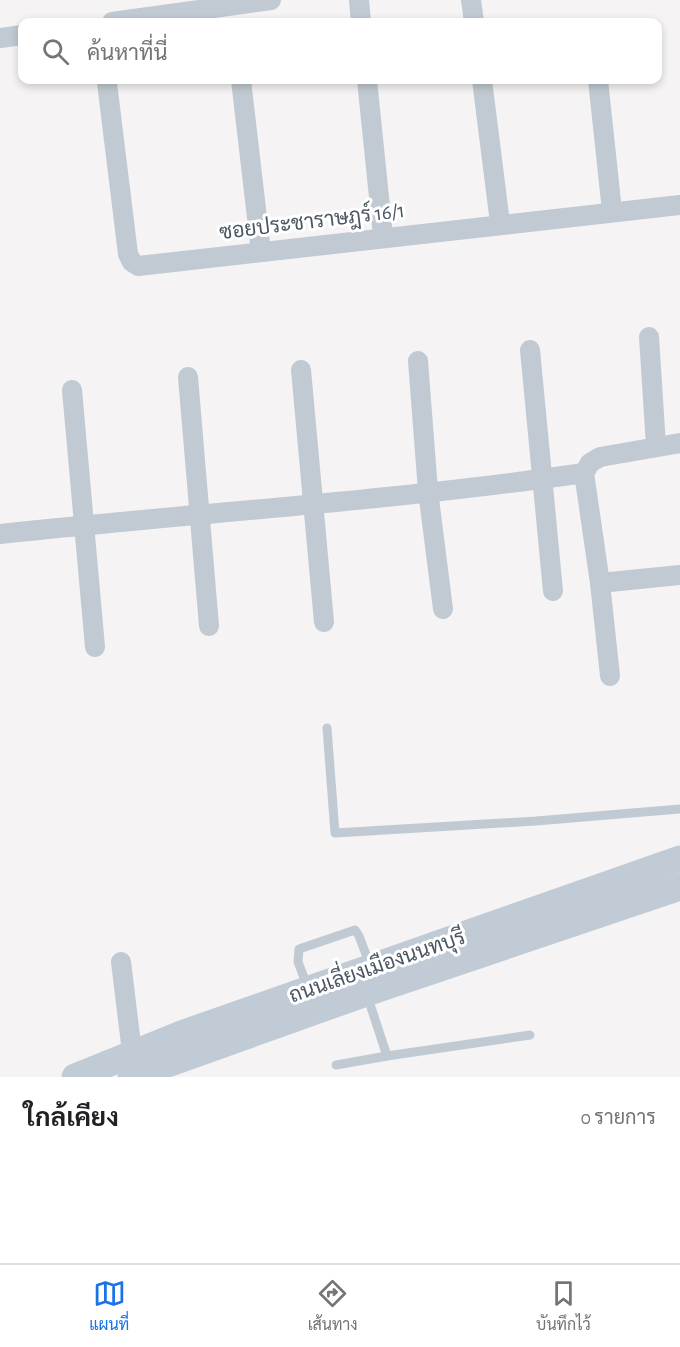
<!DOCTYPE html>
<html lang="th">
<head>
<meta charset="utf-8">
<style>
  body { margin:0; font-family:"Alegreya Sans",Sarabun,sans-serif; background:#f2f2f2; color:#202124 }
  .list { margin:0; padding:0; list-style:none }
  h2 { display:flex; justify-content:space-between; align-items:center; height:78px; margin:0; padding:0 24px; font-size:26px }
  h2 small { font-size:20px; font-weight:400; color:#757577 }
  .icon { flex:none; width:33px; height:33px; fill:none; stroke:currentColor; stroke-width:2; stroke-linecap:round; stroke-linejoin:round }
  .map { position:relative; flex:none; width:680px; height:1077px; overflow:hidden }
  .search { position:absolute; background:#fff; box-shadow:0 3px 9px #0003; left:18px; right:18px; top:18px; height:66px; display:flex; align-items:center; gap:15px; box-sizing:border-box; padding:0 21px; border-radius:12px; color:#757577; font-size:22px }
  .sheet { height:186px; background:#fff }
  nav { display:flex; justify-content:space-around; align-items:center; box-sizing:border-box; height:84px; border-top:2px solid #e0e0e0; background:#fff; font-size:16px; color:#757577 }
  nav a { display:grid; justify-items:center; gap:3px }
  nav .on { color:#1a73e8 }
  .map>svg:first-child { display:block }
</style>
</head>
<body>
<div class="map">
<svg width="680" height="1077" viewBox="0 0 680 1077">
  <rect width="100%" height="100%" fill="#f5f3f3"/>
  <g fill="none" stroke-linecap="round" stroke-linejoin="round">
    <g stroke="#c1cad2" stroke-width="9">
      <path d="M327,728L335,833L536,821L680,809"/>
      <path d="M308,988L298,962L299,949L355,930L359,936L370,965"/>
      <path d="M367,995L387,1056L530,1035"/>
      <path d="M336,1065L387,1056"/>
    </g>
    <g stroke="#c1cad2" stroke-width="20">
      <path d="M359,0L361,22"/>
      <path d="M471,0L474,22"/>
      <path d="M112,22L271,0"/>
      <path d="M0,38L22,35"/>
      <path d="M241,80L261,252"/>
      <path d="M367,80L383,236"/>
      <path d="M482,80L500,223"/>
      <path d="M598,80L612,211"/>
      <path d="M107,83L128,254L132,262L138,266L680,205"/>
      <path d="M649,337L656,446"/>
      <path d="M530,350L553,591"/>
      <path d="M418,361L428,491L443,609"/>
      <path d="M301,370L324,622"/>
      <path d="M188,377L209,626"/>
      <path d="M72,390L95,647"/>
      <path d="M584,473L600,583L680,575"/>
      <path d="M0,534C195,513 391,501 584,473L590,463L600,457L680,443"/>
      <path d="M600,583L610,676"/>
      <path d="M121,962L132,1052"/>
    </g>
    <g stroke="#c1cbd6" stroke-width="27">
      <path d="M75,1077L184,1033L680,859"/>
      <path d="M131,1077L366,993L680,887"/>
    </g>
  </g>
  <g text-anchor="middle" stroke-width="6" stroke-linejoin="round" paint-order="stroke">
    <g font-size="21" fill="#4a5661" stroke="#fff">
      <text transform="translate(312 221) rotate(-7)" y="7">ซอยประชาราษฎร์ 16/1</text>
      <text transform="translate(377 966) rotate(-19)" y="7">ถนนเลี่ยงเมืองนนทบุรี</text>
    </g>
  </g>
</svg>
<div class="search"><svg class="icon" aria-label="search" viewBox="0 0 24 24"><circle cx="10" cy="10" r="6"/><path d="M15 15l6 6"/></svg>ค้นหาที่นี่</div>
</div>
<section class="sheet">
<h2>ใกล้เคียง<small>0 รายการ</small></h2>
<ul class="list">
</ul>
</section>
<nav>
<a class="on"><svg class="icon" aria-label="map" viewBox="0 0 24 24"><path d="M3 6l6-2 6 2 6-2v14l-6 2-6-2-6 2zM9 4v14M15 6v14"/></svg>แผนที่</a>
<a><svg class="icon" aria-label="directions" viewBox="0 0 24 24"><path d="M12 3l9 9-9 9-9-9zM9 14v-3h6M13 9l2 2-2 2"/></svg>เส้นทาง</a>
<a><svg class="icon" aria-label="saved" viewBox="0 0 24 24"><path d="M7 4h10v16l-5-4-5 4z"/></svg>บันทึกไว้</a>
</nav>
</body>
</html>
